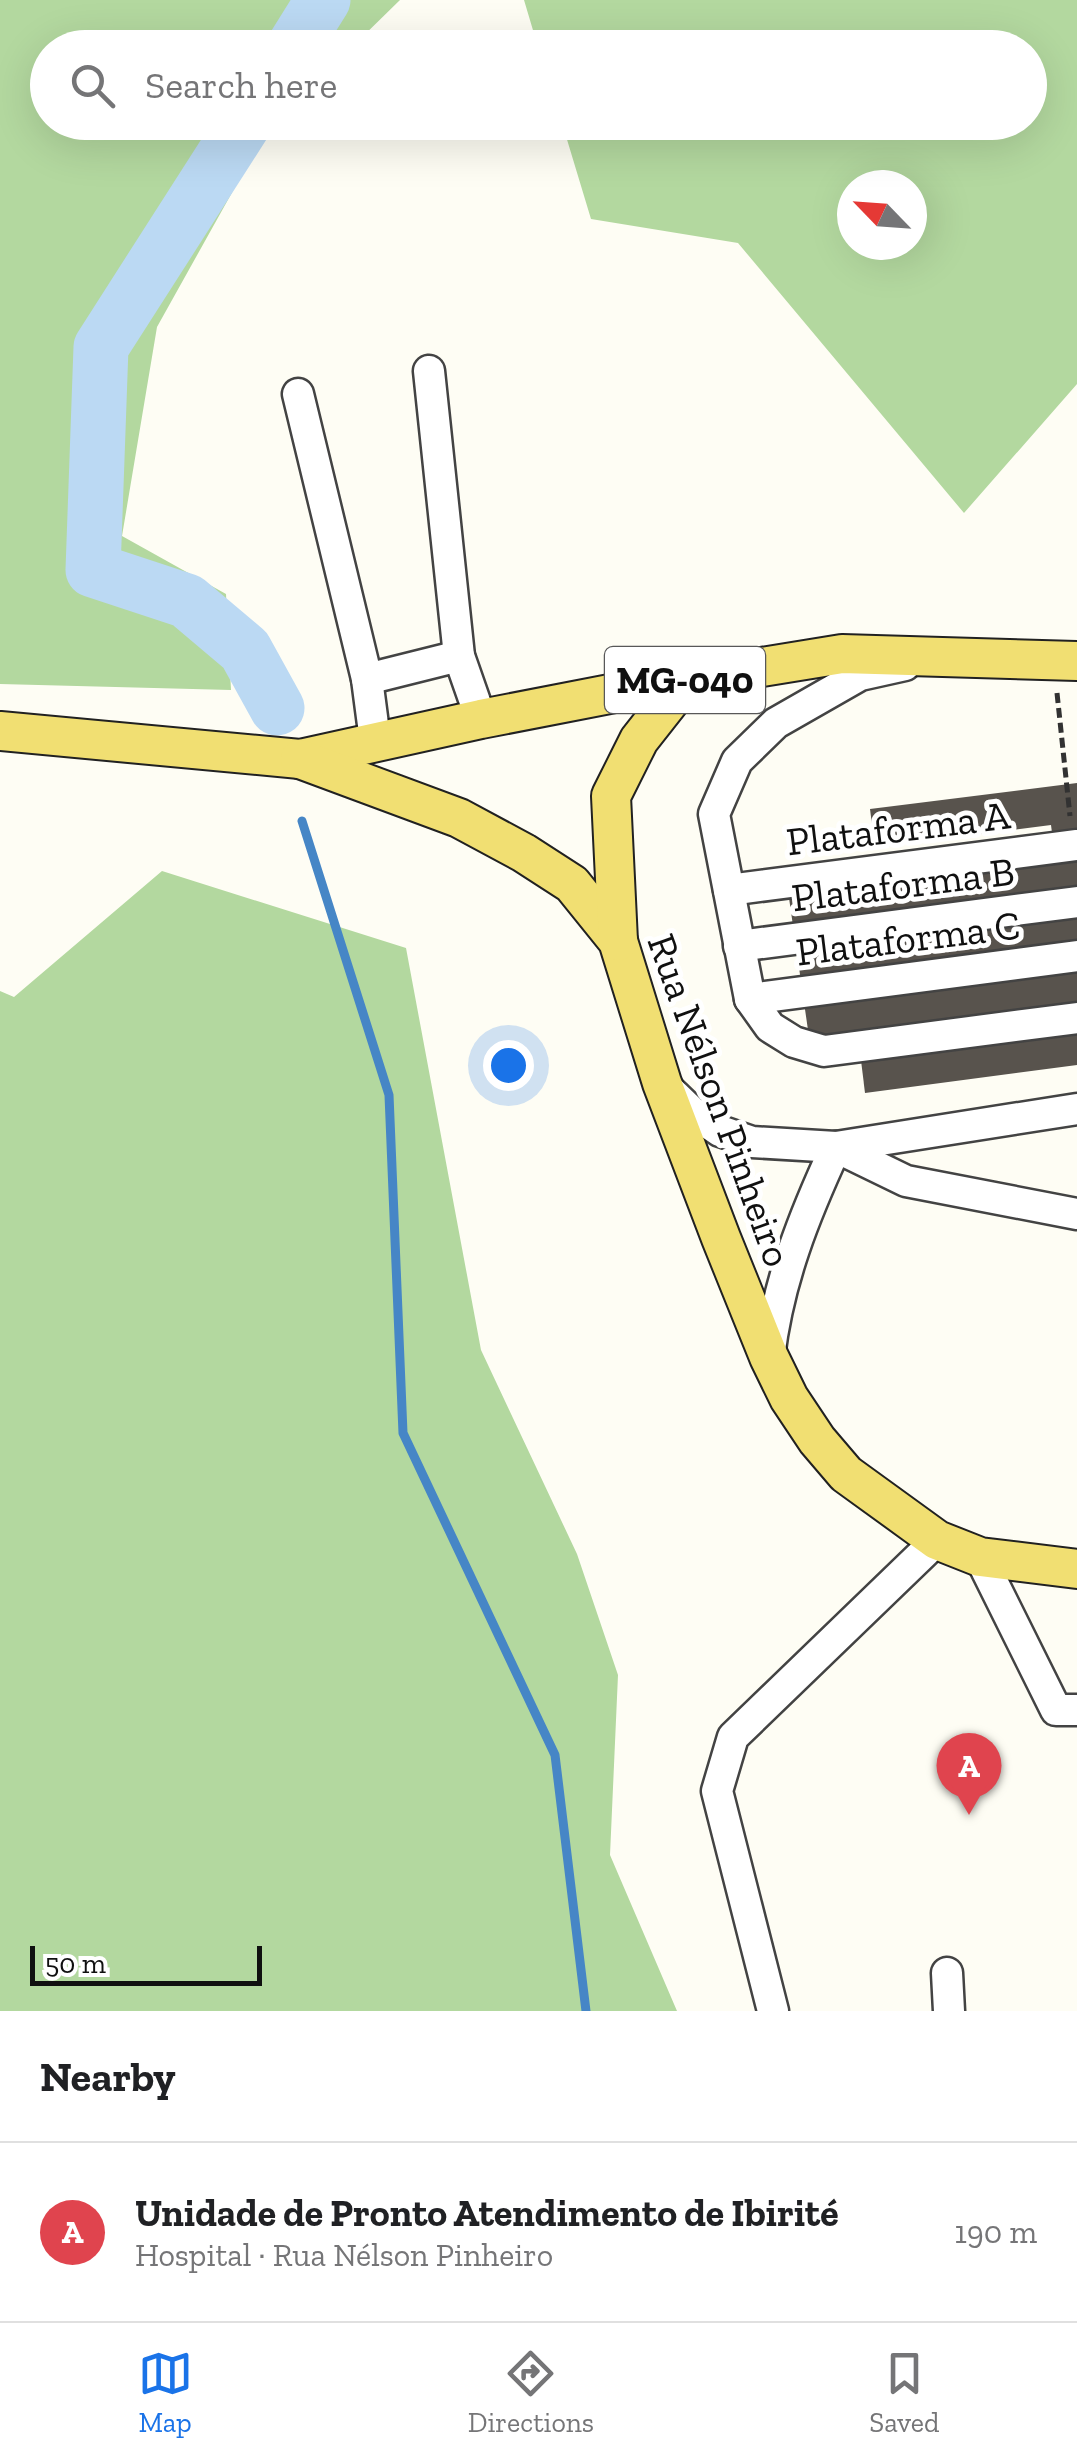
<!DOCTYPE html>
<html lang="en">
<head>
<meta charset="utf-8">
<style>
  body { margin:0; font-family:"Zilla Slab",serif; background:#f6f6f6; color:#202124 }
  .compass { position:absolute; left:837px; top:170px; width:90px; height:90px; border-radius:50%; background:#fff; box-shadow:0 10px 40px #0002; rotate:295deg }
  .scale { position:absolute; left:30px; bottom:25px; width:232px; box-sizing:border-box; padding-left:10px; border:5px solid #101010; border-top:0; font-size:28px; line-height:35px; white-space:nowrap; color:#101010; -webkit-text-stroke:8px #fff; paint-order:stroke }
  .you { position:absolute; left:508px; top:1065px; width:35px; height:35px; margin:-25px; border:8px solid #fff; border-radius:50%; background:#1a73e8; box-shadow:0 0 0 15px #1a73e833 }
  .badge { display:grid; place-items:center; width:65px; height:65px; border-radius:50%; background:#1a73e8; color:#fff; font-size:32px; font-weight:700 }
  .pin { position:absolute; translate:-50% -82px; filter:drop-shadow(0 2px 5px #0008) }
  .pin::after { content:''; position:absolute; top:52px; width:35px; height:30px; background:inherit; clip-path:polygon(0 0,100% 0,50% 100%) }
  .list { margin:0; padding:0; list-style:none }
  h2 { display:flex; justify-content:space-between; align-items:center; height:130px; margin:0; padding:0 40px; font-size:42px }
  h2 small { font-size:32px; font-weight:400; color:#757577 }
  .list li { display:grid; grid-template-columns:65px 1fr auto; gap:30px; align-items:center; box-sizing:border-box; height:180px; padding:0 40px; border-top:2px solid #e0e0e0 }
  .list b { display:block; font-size:38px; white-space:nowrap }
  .list p { margin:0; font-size:32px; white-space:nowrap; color:#757577 }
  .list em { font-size:32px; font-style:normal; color:#757577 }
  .icon { flex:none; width:55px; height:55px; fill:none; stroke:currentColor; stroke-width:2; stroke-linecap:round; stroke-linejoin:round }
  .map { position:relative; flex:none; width:1077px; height:2011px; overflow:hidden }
  .search { position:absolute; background:#fff; box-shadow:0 10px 40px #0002; left:30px; right:30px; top:30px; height:110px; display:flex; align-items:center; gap:25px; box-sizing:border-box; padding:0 35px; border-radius:55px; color:#757577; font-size:38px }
  .sheet { height:310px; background:#fff }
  nav { display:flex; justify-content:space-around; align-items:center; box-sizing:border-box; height:140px; border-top:2px solid #e0e0e0; background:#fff; font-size:28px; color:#757577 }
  nav a { display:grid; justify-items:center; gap:5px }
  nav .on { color:#1a73e8 }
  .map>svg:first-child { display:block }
</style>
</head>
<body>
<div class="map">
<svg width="1077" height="2011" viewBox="0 0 1077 2011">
  <rect width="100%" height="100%" fill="#fefdf4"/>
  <g fill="#b3d89f" fill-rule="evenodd">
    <path d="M0,0H400L352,47L48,48V122L277,123L263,137L157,327L122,536L226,594L231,690L0,684Z"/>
    <path d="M524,0H1077V384L964,513L738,243L591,219L562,123L1030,122V48L538,47ZM852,185H912V245H852Z"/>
    <path d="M162,871L406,948L481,1350L577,1554L618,1675L610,1855L677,2011H0V991L14,997Z"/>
  </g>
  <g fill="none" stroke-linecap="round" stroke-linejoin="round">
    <path stroke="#4686c6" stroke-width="9" d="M302,821L389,1095L403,1433L555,1755L586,2011"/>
    <g stroke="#bbd9f3" stroke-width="55">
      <path d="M293,48L323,0"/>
      <path d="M245,122L101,347L93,570L187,601L245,650L277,708"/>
    </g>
  </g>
  <g fill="#58534d">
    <path d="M1077,783V1009L810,1044L788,891L1055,856L1051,825L875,848L870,809Z"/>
    <path d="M1077,1024V1065L865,1093L860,1052Z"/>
  </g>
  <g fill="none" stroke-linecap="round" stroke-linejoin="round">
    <g stroke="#434343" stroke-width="35">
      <g id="minor">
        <path d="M429,371L459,656L481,719"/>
        <path d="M298,394L367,679L375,740"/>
        <path d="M905,665L860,675L776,723L737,761L714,814L750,999L770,1027L794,1042L824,1051L1077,1018"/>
        <path d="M367,679L459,656"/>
        <path d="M729,890L1077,845"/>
        <path d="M739,946L1077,902"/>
        <path d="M750,999L1077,956"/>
        <path d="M664,1085L692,1112L720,1131L752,1142L836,1147L906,1181L1077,1214"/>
        <path d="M836,1147L1077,1109"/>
        <path d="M769,1357C778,1281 804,1216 836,1147"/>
        <path d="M980,1557L1056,1710H1077"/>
        <path d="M947,1973L949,2011"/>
        <path d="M773,2011L717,1791L733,1737L937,1540"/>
      </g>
    </g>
    <g stroke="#212121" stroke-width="42">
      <g id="major">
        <path d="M0,731L300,759L481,719L687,679L842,654L1077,661"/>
        <path d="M300,759L459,818L524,853L572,884L618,941L662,1083L721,1238L769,1357L789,1398L817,1440L846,1474L937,1540L980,1557L1077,1569"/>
        <path d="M618,941L611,796L639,740L687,679"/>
      </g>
    </g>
    <path stroke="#323232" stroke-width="5" stroke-dasharray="10 5" stroke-linecap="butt" d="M1057,693L1070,816"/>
    <use href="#minor" stroke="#fff" stroke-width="30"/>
    <use href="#major" stroke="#f1df72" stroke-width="38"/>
  </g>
  <g text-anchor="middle" stroke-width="10" stroke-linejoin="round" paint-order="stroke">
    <rect fill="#fff" stroke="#585858" stroke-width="2.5" x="605" y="647" width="160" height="66" rx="8"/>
    <g font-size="38" font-weight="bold" fill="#101010">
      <text x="685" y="693">MG-040</text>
    </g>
    <g font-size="40" fill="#101010" stroke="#fff">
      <text transform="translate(898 828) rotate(-7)" y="14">Plataforma A</text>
      <text transform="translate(903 884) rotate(-7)" y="14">Plataforma B</text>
      <text transform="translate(908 938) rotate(-7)" y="14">Plataforma C</text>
      <text transform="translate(720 1100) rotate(70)" y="14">Rua Nélson Pinheiro</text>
    </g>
  </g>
</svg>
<svg class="compass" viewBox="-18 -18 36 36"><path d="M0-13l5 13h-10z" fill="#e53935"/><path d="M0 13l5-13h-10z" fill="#757577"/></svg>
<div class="scale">50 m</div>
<div class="you"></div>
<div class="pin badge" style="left:969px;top:1815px;background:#e0444e">A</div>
<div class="search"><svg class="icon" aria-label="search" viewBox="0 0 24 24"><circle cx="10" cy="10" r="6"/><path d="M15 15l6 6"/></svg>Search here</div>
</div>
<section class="sheet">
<h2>Nearby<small></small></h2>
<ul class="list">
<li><span class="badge" style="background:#e0444e">A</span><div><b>Unidade de Pronto Atendimento de Ibirité</b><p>Hospital · Rua Nélson Pinheiro</p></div><em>190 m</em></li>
</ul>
</section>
<nav>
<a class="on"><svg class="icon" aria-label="map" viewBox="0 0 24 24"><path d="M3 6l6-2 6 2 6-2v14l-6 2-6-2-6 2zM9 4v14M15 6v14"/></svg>Map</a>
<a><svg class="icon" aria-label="directions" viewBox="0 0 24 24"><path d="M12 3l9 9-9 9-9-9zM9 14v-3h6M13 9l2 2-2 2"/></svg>Directions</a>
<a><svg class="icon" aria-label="saved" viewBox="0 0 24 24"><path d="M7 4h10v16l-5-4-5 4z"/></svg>Saved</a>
</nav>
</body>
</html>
